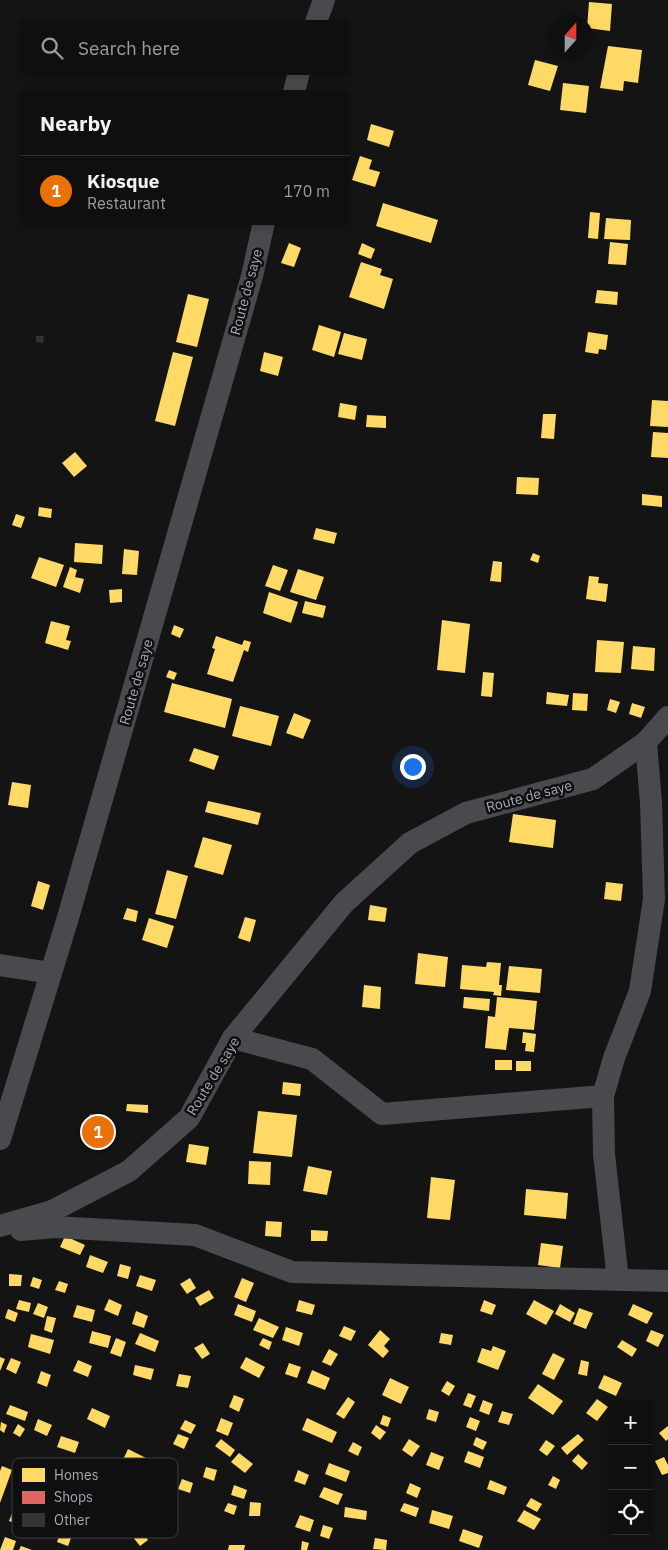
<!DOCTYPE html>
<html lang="en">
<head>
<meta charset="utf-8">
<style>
  body { margin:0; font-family:"IBM Plex Sans",sans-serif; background:#181819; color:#f1f3f6 }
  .controls { position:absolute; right:15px; bottom:15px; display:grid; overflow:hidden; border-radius:5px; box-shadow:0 2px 8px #0003 }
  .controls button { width:45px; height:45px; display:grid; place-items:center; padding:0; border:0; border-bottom:1px solid #2f2f30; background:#0f0f10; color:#f1f3f6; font:25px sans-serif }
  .compass { position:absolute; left:548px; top:15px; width:45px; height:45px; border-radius:50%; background:#0f0f10; box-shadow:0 2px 8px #0003; rotate:21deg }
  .you { position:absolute; left:412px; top:766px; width:18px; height:18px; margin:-12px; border:4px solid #fff; border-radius:50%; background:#1a73e8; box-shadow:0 0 0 8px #1a73e833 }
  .badge { display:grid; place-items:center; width:32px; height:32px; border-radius:50%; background:#73757d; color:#fff; font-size:16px; font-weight:700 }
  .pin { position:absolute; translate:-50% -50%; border:2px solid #fff; box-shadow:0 1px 5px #0006 }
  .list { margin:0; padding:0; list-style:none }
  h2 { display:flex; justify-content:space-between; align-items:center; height:65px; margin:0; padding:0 20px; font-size:21px }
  h2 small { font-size:16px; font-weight:400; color:#9b9c9f }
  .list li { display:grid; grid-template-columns:32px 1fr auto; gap:15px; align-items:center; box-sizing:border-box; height:70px; padding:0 20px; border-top:1px solid #2f2f30 }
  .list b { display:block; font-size:19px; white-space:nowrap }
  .list p { margin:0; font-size:16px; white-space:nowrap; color:#9b9c9f }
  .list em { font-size:16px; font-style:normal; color:#9b9c9f }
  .icon { flex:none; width:28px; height:28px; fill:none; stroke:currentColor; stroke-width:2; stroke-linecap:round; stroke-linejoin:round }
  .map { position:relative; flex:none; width:668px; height:1550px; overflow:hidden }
  .search { position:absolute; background:#0f0f10; box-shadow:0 2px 8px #0003; left:20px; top:20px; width:330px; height:55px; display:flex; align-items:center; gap:12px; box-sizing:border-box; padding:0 18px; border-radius:5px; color:#9b9c9f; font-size:19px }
  .panel { position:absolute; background:#0f0f10; box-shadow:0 2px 8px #0003; left:20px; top:90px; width:330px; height:135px; border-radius:5px }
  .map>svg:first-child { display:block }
</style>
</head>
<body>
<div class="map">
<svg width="668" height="1550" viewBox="0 0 668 1550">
  <rect width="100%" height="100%" fill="#141415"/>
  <g fill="#ffd966">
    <path d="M589,2L612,4L610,31L587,28Z"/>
    <path d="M608,46L642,50L638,83L624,81L623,91L600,88Z"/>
    <path d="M535,60L558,66L550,91L528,85Z"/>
    <path d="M563,83L589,86L586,113L560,110Z"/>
    <path d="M371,124L394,131L389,147L367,140Z"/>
    <path d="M360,156L372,160L369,169L380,172L375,187L352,180Z"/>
    <path d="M383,203L438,220L431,243L376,226Z"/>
    <path d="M590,212L600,213L598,239L588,238Z"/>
    <path d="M606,218L631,220L630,240L604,239Z"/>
    <path d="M610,242L628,244L626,265L608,264Z"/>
    <path d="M289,243L301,248L294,267L281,263Z"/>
    <path d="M362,243L375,249L371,259L358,254Z"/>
    <path d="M361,262L382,269L380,275L393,279L384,309L349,297Z"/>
    <path d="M597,290L618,292L617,305L595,303Z"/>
    <path d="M188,294L209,299L197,347L176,342Z"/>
    <path d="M319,325L341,332L334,357L312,350Z"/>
    <path d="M588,332L608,335L606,350L599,349L598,354L585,352Z"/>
    <path d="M344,333L367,339L362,360L338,354Z"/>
    <path d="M173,352L193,357L175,426L155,421Z"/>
    <path d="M264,352L283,357L278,376L260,371Z"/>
    <path d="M652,400L668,401V427L650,426Z"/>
    <path d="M340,403L357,406L355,420L338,417Z"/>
    <path d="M543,414H556L554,439L541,438Z"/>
    <path d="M367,415L386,416V428L366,427Z"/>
    <path d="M653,432L668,433V458L651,457Z"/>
    <path d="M75,452L87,466L74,477L62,463Z"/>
    <path d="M517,477L539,478L538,495L516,494Z"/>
    <path d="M642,494L662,496V507L642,505Z"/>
    <path d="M39,507L52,509L51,518L38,516Z"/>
    <path d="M16,514L25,517L21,528L12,525Z"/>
    <path d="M316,528L337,533L334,544L313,539Z"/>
    <path d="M75,543L103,545L102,564L74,562Z"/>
    <path d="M124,549L139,551L137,575L122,574Z"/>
    <path d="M533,553L540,556L538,563L530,560Z"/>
    <path d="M39,557L64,565L56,587L31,578Z"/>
    <path d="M493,561L502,562L501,582L490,581Z"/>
    <path d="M273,565L288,570L280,591L265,586Z"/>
    <path d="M70,567L77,570L75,577L84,579L80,593L63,587Z"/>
    <path d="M298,569L324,577L316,600L290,592Z"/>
    <path d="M589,576L599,577L598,583L608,584L606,602L586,599Z"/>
    <path d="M122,589V602L110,603L109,590Z"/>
    <path d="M269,592L298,602L291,623L263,613Z"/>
    <path d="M305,601L326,606L323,618L302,613Z"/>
    <path d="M442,620L470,624L465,673L437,670Z"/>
    <path d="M51,621L70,626L66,640L71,641L68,650L45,643Z"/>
    <path d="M174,625L184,629L180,638L171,634Z"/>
    <path d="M216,636L242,645L244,640L251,642L248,652L244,650L233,682L207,674L215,649L212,648Z"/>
    <path d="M597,640L624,642L621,673L595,672Z"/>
    <path d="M633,646L655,648L654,671L631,669Z"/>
    <path d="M169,670L177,673L174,680L166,677Z"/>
    <path d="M483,672L494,673L492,697L481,696Z"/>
    <path d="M172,683L232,699L225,728L164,712Z"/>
    <path d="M547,692L569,695L567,706L546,704Z"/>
    <path d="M573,693L588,694L587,711L572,710Z"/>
    <path d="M610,699L620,702L616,713L607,710Z"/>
    <path d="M632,703L645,707L641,718L629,714Z"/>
    <path d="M240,706L279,716L271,746L232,736Z"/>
    <path d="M294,713L311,720L303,739L286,733Z"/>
    <path d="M194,748L219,756L214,770L189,761Z"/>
    <path d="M12,782L31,785L28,808L8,805Z"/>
    <path d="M208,801L261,813L258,825L205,812Z"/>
    <path d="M513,814L556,820L553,848L509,842Z"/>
    <path d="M203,837L232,845L223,875L194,867Z"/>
    <path d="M167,870L188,876L176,919L155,914Z"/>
    <path d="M38,881L50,885L43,910L31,906Z"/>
    <path d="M606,882L623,884L621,901L604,899Z"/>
    <path d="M370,905L387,908L385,922L368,920Z"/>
    <path d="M127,908L138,911L136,922L123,919Z"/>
    <path d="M245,917L256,920L250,942L238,938Z"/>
    <path d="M149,918L174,926L167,948L142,940Z"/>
    <path d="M418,953L448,957L445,987L415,984Z"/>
    <path d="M487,962L501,963L499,985H502L501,996L493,995L494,992L460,989L462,965L486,967Z"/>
    <path d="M509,966L542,969L540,993L506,990Z"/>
    <path d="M364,985L381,987L380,1009L362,1007Z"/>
    <path d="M464,997L490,999L489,1011L463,1008Z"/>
    <path d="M497,997L537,1001L534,1030L509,1028L506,1050L485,1048L488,1016L495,1017Z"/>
    <path d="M523,1032L536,1034L534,1052L525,1051L526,1043H522Z"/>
    <rect x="495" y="1060" width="17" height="10"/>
    <rect x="516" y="1061" width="15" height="10"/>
    <path d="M283,1082L301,1084L300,1096L282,1094Z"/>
    <path d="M127,1104L148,1105V1113L126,1111Z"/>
    <path d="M258,1111L297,1115L292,1157L253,1153Z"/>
    <path d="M189,1144L209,1147L206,1165L186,1162Z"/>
    <path d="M249,1161L271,1162L270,1185L248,1184Z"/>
    <path d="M308,1166L332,1171L327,1195L303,1191Z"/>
    <path d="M431,1177L455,1180L450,1220L427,1218Z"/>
    <path d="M526,1189L568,1193L566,1219L524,1215Z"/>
    <path d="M266,1221L282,1222L281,1237L265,1236Z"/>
    <path d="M311,1230L328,1231L327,1241H311Z"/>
    <path d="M65,1236L85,1245L80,1255L60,1247Z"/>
    <path d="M541,1243L563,1246L560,1268L538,1265Z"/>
    <path d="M90,1255L108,1262L103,1273L86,1267Z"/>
    <path d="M120,1264L131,1267L128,1279L117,1276Z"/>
    <path d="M9,1274L22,1275L21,1286H9Z"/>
    <path d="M140,1275L156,1280L152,1291L136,1286Z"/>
    <path d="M33,1277L42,1280L39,1289L30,1286Z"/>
    <path d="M190,1278L196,1288L187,1294L180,1284Z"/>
    <path d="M242,1278L254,1283L246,1302L234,1297Z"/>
    <path d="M59,1281L68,1284L65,1293L55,1290Z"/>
    <path d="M209,1290L214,1298L200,1306L195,1298Z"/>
    <path d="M109,1299L122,1305L118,1316L104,1310Z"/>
    <path d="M19,1300L31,1303L29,1312L16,1309Z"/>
    <path d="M299,1300L315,1305L312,1315L296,1311Z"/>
    <path d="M484,1300L496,1305L492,1315L480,1311Z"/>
    <path d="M534,1300L554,1311L546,1325L526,1314Z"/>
    <path d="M38,1303L48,1307L44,1318L33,1314Z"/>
    <path d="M238,1304L256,1311L252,1322L234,1315Z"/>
    <path d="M560,1304L575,1313L570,1322L555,1314Z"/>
    <path d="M633,1304L653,1313L647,1324L628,1315Z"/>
    <path d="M77,1305L95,1310L92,1322L73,1317Z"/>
    <path d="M579,1308L593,1313L586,1329L573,1324Z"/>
    <path d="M8,1309L18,1313L15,1322L5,1318Z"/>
    <path d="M136,1311L148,1316L144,1328L132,1324Z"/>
    <path d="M47,1316L56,1318L52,1333L44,1330Z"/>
    <path d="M259,1318L279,1327L273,1338L253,1330Z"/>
    <path d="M344,1326L356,1331L351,1341L339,1336Z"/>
    <path d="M286,1327L303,1333L299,1346L282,1340Z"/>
    <path d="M380,1330L390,1339L384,1346L389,1351L383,1358L368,1345Z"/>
    <path d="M651,1330L664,1335L658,1347L646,1341Z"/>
    <path d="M92,1331L111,1336L108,1348L89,1343Z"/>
    <path d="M140,1333L159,1341L155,1352L135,1344Z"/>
    <path d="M441,1333L453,1335L451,1345L439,1343Z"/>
    <path d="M31,1334L54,1340L50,1354L28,1347Z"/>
    <path d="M116,1338L126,1342L121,1357L110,1353Z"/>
    <path d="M263,1338L272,1342L269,1350L259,1345Z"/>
    <path d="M622,1340L637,1349L632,1357L617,1347Z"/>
    <path d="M203,1343L210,1354L202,1359L194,1348Z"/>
    <path d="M493,1346L506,1351L498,1370L477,1362L482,1348L491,1351Z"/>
    <path d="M329,1349L338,1354L331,1366L322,1362Z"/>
    <path d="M553,1353L565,1359L554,1380L542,1374Z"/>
    <path d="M0,1357L5,1359L0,1371Z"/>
    <path d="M246,1357L265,1367L259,1378L240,1368Z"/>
    <path d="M11,1358L21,1362L16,1374L6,1369Z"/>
    <path d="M78,1360L92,1366L88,1377L73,1371Z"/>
    <path d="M581,1360L589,1362L587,1376L578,1374Z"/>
    <path d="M289,1363L301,1367L297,1378L285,1374Z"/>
    <path d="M135,1365L154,1369L151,1380L133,1375Z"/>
    <path d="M312,1370L330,1378L325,1390L307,1383Z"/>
    <path d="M41,1371L51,1375L47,1387L37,1383Z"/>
    <path d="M179,1374L191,1376L188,1388L176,1386Z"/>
    <path d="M604,1375L622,1383L616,1396L598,1388Z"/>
    <path d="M390,1378L409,1387L401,1404L382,1395Z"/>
    <path d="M447,1381L455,1386L449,1396L441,1391Z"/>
    <path d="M538,1384L563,1401L553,1415L528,1398Z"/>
    <path d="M468,1393L476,1396L471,1408L463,1405Z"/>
    <path d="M234,1395L244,1399L239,1412L229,1407Z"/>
    <path d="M348,1397L355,1402L344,1419L336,1414Z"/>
    <path d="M597,1399L608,1407L597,1421L586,1413Z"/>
    <path d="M483,1400L493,1404L489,1415L479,1411Z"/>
    <path d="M10,1405L28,1412L25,1421L6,1414Z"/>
    <path d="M92,1408L110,1416L105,1428L87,1419Z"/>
    <path d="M429,1409L439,1412L436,1422L426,1419Z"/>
    <path d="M502,1411L513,1414L509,1425L498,1422Z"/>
    <path d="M383,1415L391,1418L388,1427L380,1424Z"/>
    <path d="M470,1417L480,1421L476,1431L466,1427Z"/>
    <path d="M221,1418L233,1423L228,1436L216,1431Z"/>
    <path d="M307,1418L337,1432L332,1443L302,1430Z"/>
    <path d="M38,1419L52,1425L47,1436L34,1430Z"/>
    <path d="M185,1420L196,1425L191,1434L180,1429Z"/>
    <path d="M1,1422L7,1425L4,1433L0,1430Z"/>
    <path d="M18,1424L25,1429L20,1437L13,1433Z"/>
    <path d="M376,1425L386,1432L380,1440L371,1433Z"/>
    <path d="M668,1426V1439L666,1441L659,1433Z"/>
    <path d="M178,1434L189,1438L184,1449L173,1444Z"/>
    <path d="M578,1434L584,1440L567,1455L561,1448Z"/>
    <path d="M61,1436L79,1442L75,1453L57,1447Z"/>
    <path d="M476,1437L487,1442L483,1450L473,1445Z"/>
    <path d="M221,1439L235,1450L230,1457L215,1446Z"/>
    <path d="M409,1439L420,1446L412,1457L402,1450Z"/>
    <path d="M546,1440L555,1446L547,1456L539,1450Z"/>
    <path d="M353,1442L362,1447L358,1456L348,1451Z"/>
    <path d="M128,1449L146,1458L139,1472L121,1464Z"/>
    <path d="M468,1451L484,1457L480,1468L464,1462Z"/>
    <path d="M431,1452L444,1457L439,1470L426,1465Z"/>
    <path d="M239,1453L253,1464L245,1473L231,1462Z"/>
    <path d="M578,1454L588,1463L582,1470L572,1461Z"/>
    <path d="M664,1457L668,1465V1473L662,1475L655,1461Z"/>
    <path d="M329,1463L350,1471L346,1482L325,1474Z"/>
    <path d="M2,1466L12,1470L0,1503V1471Z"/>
    <path d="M206,1467L217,1470L214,1481L203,1477Z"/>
    <path d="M298,1470L309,1475L305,1485L294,1481Z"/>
    <path d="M553,1476L560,1480L556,1489L548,1485Z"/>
    <path d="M182,1479L193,1483L190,1493L178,1489Z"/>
    <path d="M490,1480L507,1487L504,1495L487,1489Z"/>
    <path d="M410,1483L421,1488L417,1498L406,1493Z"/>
    <path d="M234,1485L247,1490L244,1499L231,1495Z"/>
    <path d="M324,1487L343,1494L338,1505L319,1497Z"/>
    <path d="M531,1498L542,1504L537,1512L526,1506Z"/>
    <path d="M250,1502L261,1503L260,1516H249Z"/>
    <path d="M228,1503L237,1506L234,1515L224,1511Z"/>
    <path d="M404,1503L419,1508L416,1517L400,1511Z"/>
    <path d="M345,1507L367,1511L366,1520L344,1517Z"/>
    <path d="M432,1510L453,1516L449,1529L429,1523Z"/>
    <path d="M524,1510L541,1519L534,1530L517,1521Z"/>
    <path d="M13,1511L34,1518L30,1528L9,1521Z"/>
    <path d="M300,1515L314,1520L310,1532L295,1527Z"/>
    <path d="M137,1525L148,1540L140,1546L128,1531Z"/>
    <path d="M323,1525L333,1528L329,1539L320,1536Z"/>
    <path d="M463,1529L483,1536L479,1548L459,1541Z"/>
    <path d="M60,1534L71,1538L68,1546L57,1542Z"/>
    <path d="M5,1537L16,1541L13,1550H0Z"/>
    <path d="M375,1538L387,1540L386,1550L373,1549Z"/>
    <path d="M302,1541L309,1543L307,1550H301Z"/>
    <path d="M229,1545H245L244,1550H228Z"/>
    <path d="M21,1546L32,1550H19Z"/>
  </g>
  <path fill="#e06666" d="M90,1114L112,1120L105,1142L84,1136Z"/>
  <path fill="#333335" d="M36,336H44L43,343L36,342Z"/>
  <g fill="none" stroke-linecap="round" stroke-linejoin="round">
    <g stroke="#494a4d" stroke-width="22">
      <path d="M316,22L324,0"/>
      <path d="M294,92L299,72"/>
      <path d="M0,965L51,973"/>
      <path d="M233,1038L312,1059L382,1114L603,1096"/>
      <path d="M0,1139L67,921L252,276L264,222"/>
      <path d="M0,1226L52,1211L129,1171L189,1118L233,1038L344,903L410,843L466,813L593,779L646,742L668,717"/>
      <path d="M21,1230L55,1227L195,1235L292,1272L668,1281"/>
      <path d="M618,1280L604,1154L603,1096L614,1058L640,991L654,899L651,803L646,742"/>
    </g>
  </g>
  <g text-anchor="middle" stroke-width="5" stroke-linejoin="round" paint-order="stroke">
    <g font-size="14" fill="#a6a9b5" stroke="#0f0f10">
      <text transform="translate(246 292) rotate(-75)" y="5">Route de saye</text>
      <text transform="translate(136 682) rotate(-74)" y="5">Route de saye</text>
      <text transform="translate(529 796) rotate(-15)" y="5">Route de saye</text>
      <text transform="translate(213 1076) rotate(-59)" y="5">Route de saye</text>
    </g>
  </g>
  <rect x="12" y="1458" width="166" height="80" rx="8" fill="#0f0f10" stroke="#3c3d42" stroke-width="1"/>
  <rect x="22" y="1468" width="23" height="14" fill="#ffd966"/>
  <rect x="22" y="1491" width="23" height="13" fill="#e06666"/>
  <rect x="22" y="1513" width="23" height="14" fill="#333335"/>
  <g font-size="14" fill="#a6a9b5">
    <text x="54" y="1480">Homes</text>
    <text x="54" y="1502">Shops</text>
    <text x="54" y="1525">Other</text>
  </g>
</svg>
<div class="controls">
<button>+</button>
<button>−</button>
<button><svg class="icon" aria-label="locate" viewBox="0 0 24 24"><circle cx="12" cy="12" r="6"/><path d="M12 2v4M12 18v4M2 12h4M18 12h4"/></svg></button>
</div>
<svg class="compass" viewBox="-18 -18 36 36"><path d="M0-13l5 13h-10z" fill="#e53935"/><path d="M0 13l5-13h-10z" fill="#9b9c9f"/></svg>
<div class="you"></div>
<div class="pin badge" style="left:98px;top:1132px;background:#e8710a">1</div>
<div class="search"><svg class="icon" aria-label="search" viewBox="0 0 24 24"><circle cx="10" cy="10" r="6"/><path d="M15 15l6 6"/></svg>Search here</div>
<section class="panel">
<h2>Nearby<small></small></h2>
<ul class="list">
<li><span class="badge" style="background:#e8710a">1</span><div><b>Kiosque</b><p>Restaurant</p></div><em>170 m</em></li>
</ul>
</section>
</div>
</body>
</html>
